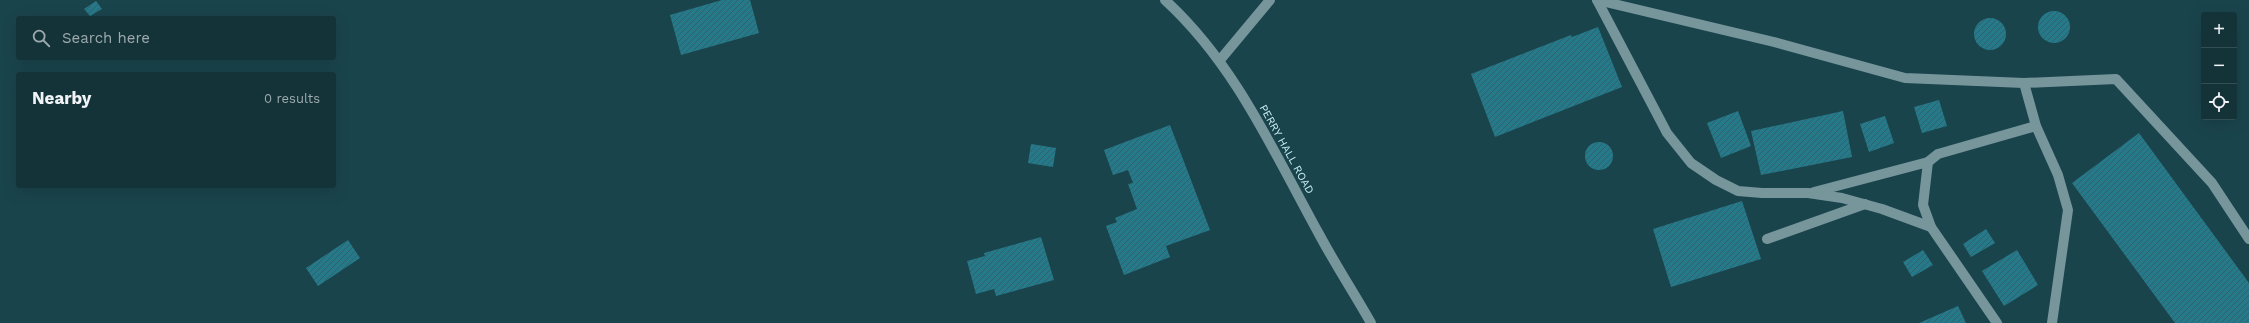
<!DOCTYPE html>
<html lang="en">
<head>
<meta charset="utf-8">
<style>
  body { margin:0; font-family:"Work Sans",sans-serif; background:#213f44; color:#f1f3f6 }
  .controls { position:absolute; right:12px; top:12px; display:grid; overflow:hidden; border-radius:4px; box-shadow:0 4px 16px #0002 }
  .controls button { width:36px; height:36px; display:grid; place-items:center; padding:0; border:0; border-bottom:1px solid #334e53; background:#143339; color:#f1f3f6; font:20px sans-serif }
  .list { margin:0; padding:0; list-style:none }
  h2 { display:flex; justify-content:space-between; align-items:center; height:52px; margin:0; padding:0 16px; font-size:17px }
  h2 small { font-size:13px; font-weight:400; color:#9daaae }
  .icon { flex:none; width:22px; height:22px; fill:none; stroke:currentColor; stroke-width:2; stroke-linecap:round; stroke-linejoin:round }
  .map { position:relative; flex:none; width:2249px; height:323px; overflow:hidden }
  .search { position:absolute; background:#143339; box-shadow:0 4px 16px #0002; left:16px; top:16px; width:320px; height:44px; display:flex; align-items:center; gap:10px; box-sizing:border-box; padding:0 14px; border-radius:4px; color:#9daaae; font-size:15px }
  .panel { position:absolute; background:#143339; box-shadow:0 4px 16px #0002; left:16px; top:72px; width:320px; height:116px; border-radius:4px }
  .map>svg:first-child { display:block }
</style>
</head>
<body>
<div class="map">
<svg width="2249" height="323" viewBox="0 0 2249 323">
  <defs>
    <pattern id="building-hatch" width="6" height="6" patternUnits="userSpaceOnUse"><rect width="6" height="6" fill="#267989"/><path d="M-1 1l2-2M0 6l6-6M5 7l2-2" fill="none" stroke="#30626d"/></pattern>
  </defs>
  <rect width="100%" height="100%" fill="#1a444c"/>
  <g fill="url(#building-hatch)">
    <path d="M722,0H750L759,33L681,55L670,15Z"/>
    <path d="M96,1L102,9L90,16L84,9Z"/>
    <circle cx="2054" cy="27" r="16"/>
    <circle cx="1990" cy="34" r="16"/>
    <path d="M1598,27L1622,87L1495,137L1471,74L1571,35L1572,37Z"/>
    <path d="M1939,100L1947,126L1922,133L1914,107Z"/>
    <path d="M1738,111L1751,146L1721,158L1707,123Z"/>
    <path d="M1843,111L1852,157L1761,175L1751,131Z"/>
    <path d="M1885,116L1894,143L1869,152L1860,124Z"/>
    <path d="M1170,125L1210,230L1166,246L1170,257L1124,275L1106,226L1117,222L1115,218L1137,209L1128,184L1133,183L1128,170L1113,175L1104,150Z"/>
    <path d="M2139,133L2249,283V323H2175L2072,183Z"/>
    <circle cx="1599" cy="156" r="14"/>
    <path d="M1031,144L1056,148L1053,167L1028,163Z"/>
    <path d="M1742,201L1761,259L1671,287L1653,229Z"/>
    <path d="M1986,229L1995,243L1971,257L1963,244Z"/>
    <path d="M1041,237L1054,280L996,296L994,289L976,294L967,261L985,256L984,253Z"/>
    <path d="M348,240L360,258L318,286L306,268Z"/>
    <path d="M1923,250L1933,265L1912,277L1903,262Z"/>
    <path d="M2017,250L2038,285L2004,306L1982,271Z"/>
    <path d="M1958,306L1966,323H1919Z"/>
  </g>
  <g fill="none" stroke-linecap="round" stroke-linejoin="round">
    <g stroke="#77969c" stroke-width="10">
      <path d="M1165,0C1236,65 1273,151 1319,234C1335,264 1354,293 1371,323"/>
      <path d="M1597,0L1774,42L1905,78L2024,83L2116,79L2212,183L2249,239"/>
      <path d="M1597,0L1667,133L1691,163L1716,180L1738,191L1762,193H1808L1842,198L1882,209L1931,227"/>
      <path d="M1220,60L1270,0"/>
      <path d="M2024,83L2036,126L2058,175L2068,210L2052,323"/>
      <path d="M1814,192L1928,162"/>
      <path d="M1767,239L1865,204"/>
      <path d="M1997,323L1931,227L1923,205L1928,162L1938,154L2036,126"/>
    </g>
  </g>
  <g text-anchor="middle" stroke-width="3" stroke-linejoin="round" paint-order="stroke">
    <g font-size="11" fill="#c7edf5" stroke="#1a444c">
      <text transform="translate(1287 149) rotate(61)" y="4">PERRY HALL ROAD</text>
    </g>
  </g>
</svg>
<div class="controls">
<button>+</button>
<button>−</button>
<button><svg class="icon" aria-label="locate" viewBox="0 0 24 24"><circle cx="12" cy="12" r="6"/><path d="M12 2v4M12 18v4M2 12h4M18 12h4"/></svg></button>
</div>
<div class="search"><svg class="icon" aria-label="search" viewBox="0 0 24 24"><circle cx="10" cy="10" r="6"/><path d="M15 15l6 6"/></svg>Search here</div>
<section class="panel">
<h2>Nearby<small>0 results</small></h2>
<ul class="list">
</ul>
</section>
</div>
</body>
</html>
